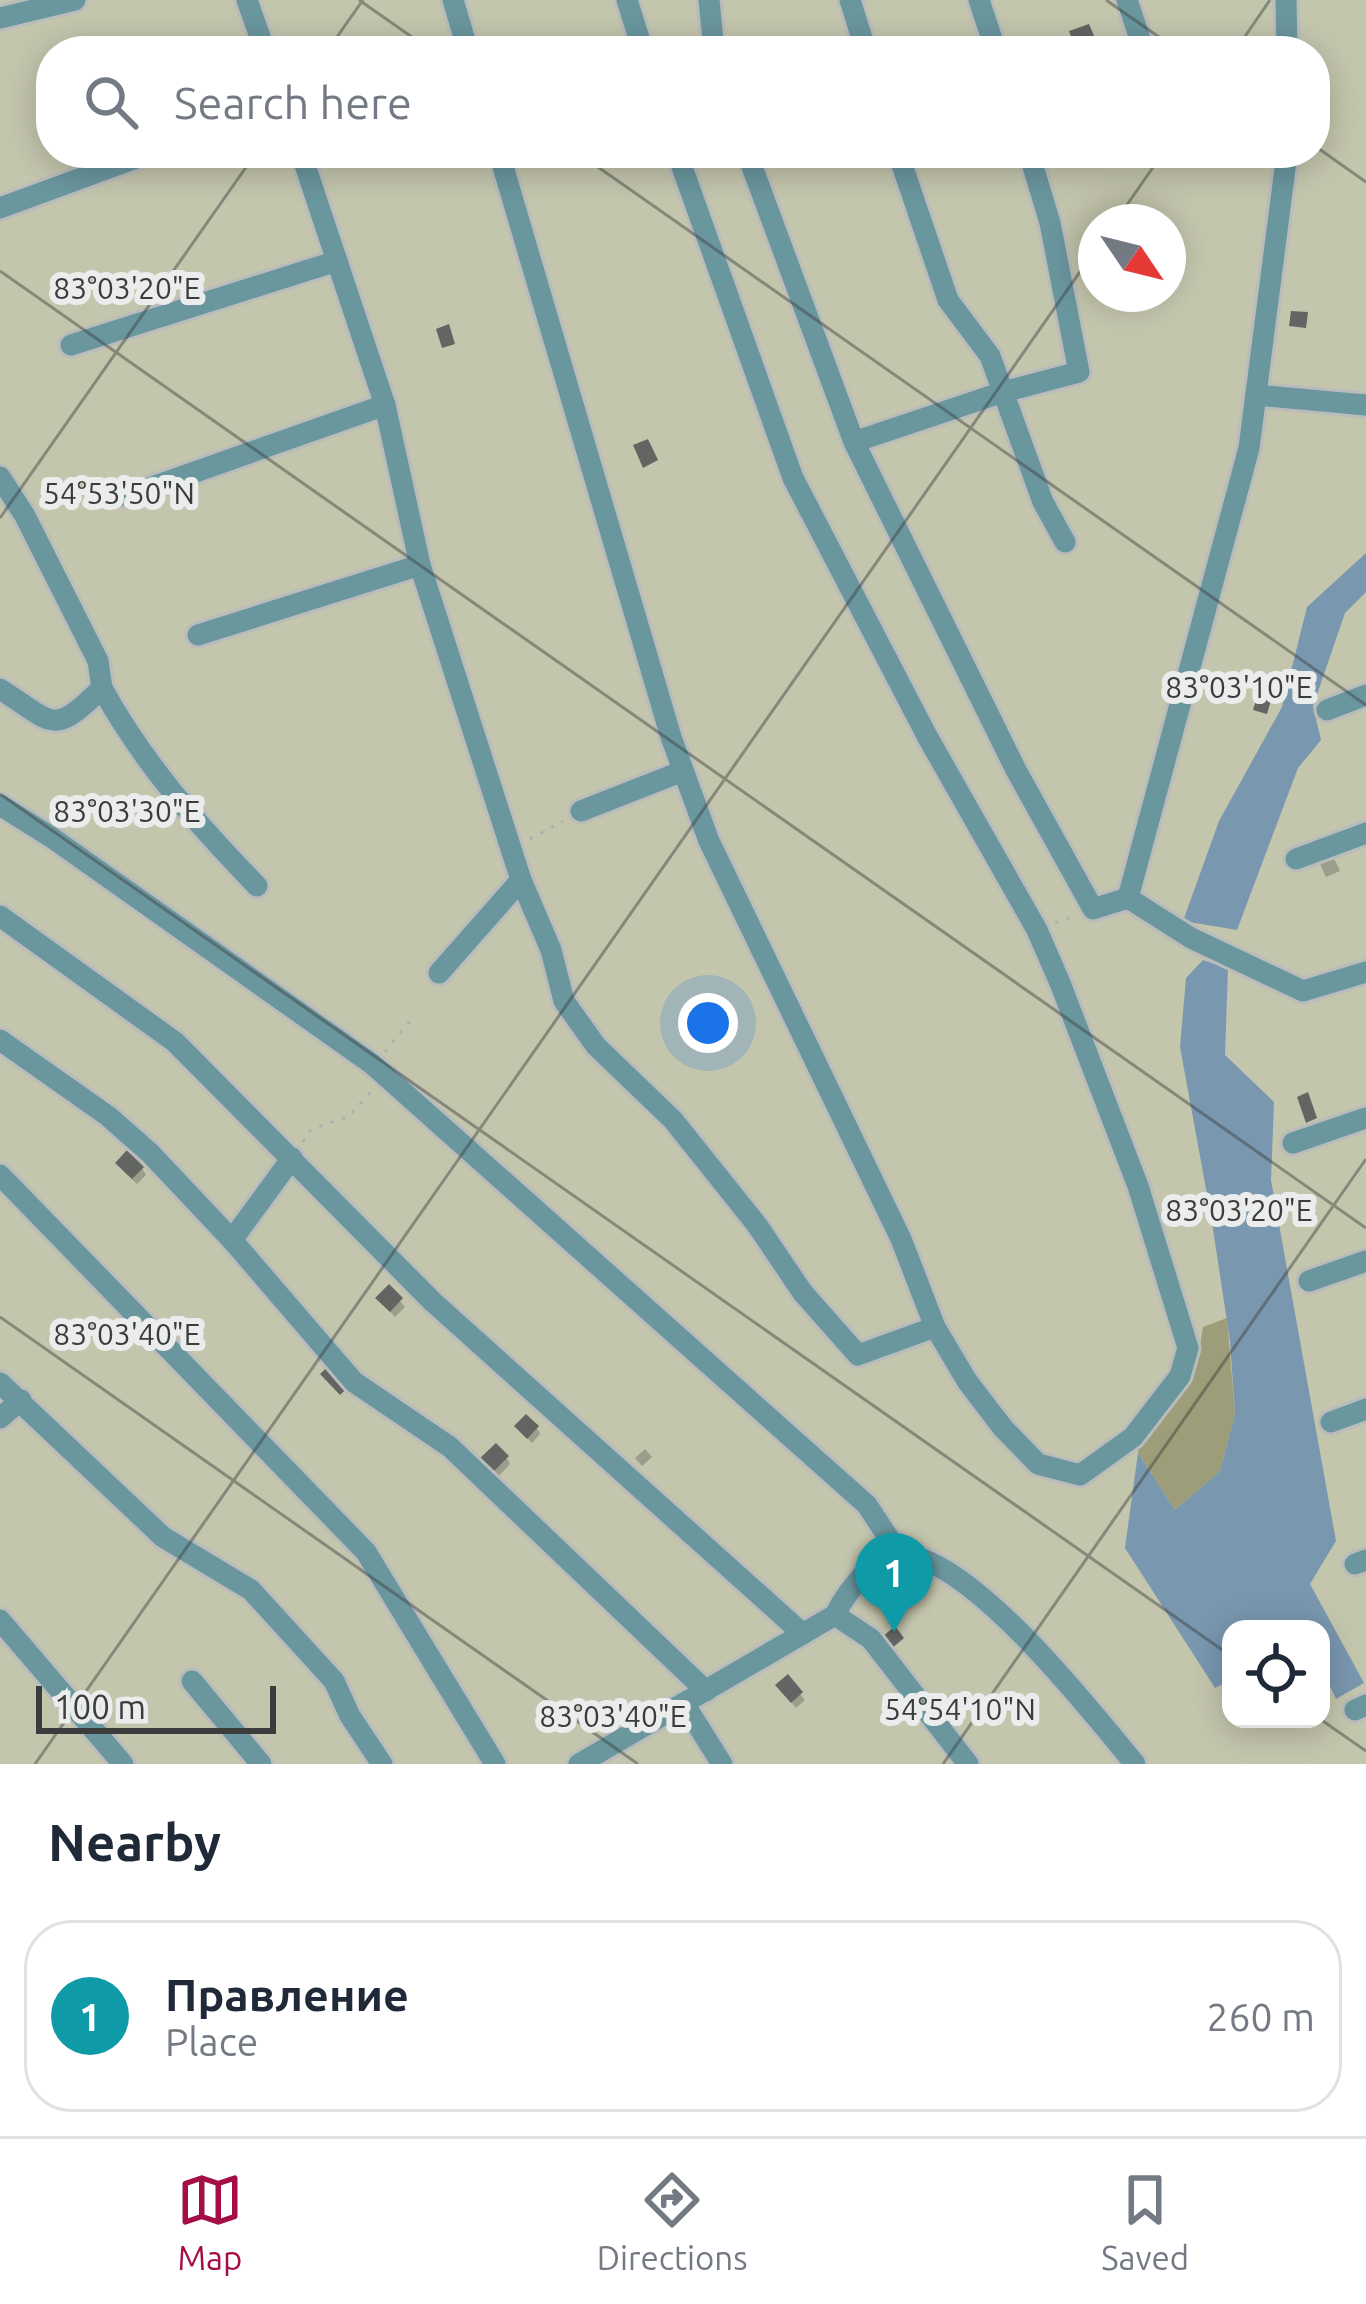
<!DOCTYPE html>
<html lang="en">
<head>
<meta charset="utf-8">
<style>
  body { margin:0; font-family:Ubuntu,sans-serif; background:#f2f2f3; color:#1f2937 }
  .controls { position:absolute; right:36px; bottom:36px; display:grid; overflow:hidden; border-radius:24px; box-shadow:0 6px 30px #0003 }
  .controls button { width:108px; height:108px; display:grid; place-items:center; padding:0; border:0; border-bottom:3px solid #e0e1e3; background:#fff; color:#1f2937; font:60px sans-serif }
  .compass { position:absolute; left:1078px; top:204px; width:108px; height:108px; border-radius:50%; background:#fff; box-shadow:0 6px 30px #0003; rotate:125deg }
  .scale { position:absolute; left:36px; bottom:30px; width:240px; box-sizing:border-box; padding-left:12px; border:6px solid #3b3d3c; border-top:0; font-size:33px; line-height:42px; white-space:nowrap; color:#3b3d3c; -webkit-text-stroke:9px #eaedec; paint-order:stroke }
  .you { position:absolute; left:708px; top:1023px; width:42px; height:42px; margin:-30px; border:9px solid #fff; border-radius:50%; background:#1a73e8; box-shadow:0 0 0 18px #1a73e833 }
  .badge { display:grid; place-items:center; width:78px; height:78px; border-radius:50%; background:#a50d47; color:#fff; font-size:39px; font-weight:700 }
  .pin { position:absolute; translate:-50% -99px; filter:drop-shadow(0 3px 6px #0008) }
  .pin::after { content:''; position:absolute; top:63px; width:42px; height:36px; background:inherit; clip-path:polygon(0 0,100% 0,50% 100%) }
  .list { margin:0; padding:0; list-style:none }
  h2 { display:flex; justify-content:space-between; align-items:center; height:156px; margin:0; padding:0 48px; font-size:51px }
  h2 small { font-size:39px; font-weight:400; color:#747a83 }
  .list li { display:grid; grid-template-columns:78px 1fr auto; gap:36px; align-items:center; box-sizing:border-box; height:192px; margin:0 24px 24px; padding:0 24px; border:3px solid #e0e1e3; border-radius:48px }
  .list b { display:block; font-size:45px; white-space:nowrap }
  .list p { margin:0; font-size:39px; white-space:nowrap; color:#747a83 }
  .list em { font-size:39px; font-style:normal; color:#747a83 }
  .icon { flex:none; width:66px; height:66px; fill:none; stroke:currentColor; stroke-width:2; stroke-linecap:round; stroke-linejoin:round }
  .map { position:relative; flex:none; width:1366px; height:1764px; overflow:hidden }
  .search { position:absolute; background:#fff; box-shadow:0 6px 30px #0003; left:36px; right:36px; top:36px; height:132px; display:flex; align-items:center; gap:30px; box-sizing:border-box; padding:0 42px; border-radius:48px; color:#747a83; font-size:45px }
  .sheet { height:372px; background:#fff }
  nav { display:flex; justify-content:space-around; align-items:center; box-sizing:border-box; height:168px; border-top:3px solid #e0e1e3; background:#fff; font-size:33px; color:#747a83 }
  nav a { display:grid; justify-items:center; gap:6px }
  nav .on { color:#a50d47 }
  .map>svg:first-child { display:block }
</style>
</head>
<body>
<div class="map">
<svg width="1366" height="1764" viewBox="0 0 1366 1764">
  <rect width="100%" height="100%" fill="#dce0df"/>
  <path fill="#c4c5ad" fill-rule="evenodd" d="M0,0H1366V1764H0ZM51,51H1315V153H51ZM1096,222H1168V294H1096ZM1231,1629H1321V1719H1231Z"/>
  <path fill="#9d9d7a" d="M1227,1318L1235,1414L1220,1471L1175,1510L1138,1453V1445L1197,1364L1203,1327Z"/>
  <g fill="#7997af">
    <path d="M1366,553V592L1345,613L1313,706L1321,740L1298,768L1237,930L1183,921L1219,821L1282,707L1307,607Z"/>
    <path d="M1203,960L1228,968L1225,1055L1274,1102L1271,1180L1336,1541L1310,1584L1364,1683L1336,1699L1321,1667V1629H1231V1680L1215,1688L1125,1548L1138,1453L1175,1510L1220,1471L1235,1414L1230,1341L1211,1216L1180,1047L1186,978Z"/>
  </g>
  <g fill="#0003">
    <path d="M1092,34L1096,45L1080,50L1077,44Z"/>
    <path d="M1332,854L1340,871L1326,877L1318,860Z"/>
    <path d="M142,1168L146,1175L137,1184L122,1170Z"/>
    <path d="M389,1288L405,1307L395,1317L383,1304Z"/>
    <path d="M537,1428L540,1434L532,1443L522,1433Z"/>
    <path d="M645,1449L652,1457L642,1466L635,1458Z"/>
    <path d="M507,1458L510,1464L497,1478L486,1467Z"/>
    <path d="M788,1679L805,1700L796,1708L783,1692Z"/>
  </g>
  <g fill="#636563">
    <path d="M1089,24L1095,38L1074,45L1069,31Z"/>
    <path d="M1291,311L1308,312L1306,328L1289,326Z"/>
    <path d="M449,324L455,344L442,348L436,329Z"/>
    <path d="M648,439L658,460L643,468L633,445Z"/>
    <path d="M1258,693L1272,697L1267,714L1253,710Z"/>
    <path d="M1308,1092L1317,1118L1306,1123L1297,1097Z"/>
    <path d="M127,1150L144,1167L132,1179L115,1163Z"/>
    <path d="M389,1284L403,1298L390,1312L375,1298Z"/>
    <path d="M340,1355L360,1376L340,1395L320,1374Z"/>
    <path d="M526,1414L539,1426L527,1439L514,1426Z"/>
    <path d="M496,1443L509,1456L492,1473L478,1460Z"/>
    <path d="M895,1626L904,1638L891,1649L881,1638Z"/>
    <path d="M788,1674L803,1692L791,1703L775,1685Z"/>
  </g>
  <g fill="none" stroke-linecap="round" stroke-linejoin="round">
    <g stroke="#b9bcbb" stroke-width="27">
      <g id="minor">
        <path d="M247,0L265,51"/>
        <path d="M453,0L468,51"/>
        <path d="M627,0L643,51"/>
        <path d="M709,0L714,51"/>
        <path d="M850,0L866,51"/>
        <path d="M979,0L996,51"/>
        <path d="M1127,0L1144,51"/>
        <path d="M1286,0L1287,51"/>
        <path d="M0,18L75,0"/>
        <path d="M301,153L385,405L420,565L521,880L551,950L564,1001L596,1046L673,1120L757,1225L803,1293L858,1355L935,1327"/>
        <path d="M499,153L671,737L709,841L901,1239L935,1327L967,1381L1003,1428L1038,1464L1080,1475L1133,1437L1180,1376L1188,1348L1138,1186L1060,983L1037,930L927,736L793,478L677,153"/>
        <path d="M747,153L854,442L1016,770L1093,909L1128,898"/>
        <path d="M898,153L948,300L990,356L1043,502L1065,542"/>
        <path d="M1287,153L1249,448L1128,898L1191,938L1303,991L1366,972"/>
        <path d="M0,208L150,153"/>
        <path d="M71,345L337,261"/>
        <path d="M1256,395L1366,405"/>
        <path d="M854,442L1003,392L1079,372L1050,223L1029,153"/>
        <path d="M0,477L25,516L98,661L102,688C52,737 55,724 0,689"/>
        <path d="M127,496L385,405"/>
        <path d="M198,635L420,565"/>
        <path d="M102,688C143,763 198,825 257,886"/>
        <path d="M1327,710L1366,695"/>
        <path d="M0,805L51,837L372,1064L867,1505L890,1540C873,1568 849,1585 835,1615L579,1764"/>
        <path d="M581,811L683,771"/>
        <path d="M1296,859L1366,833"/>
        <path d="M0,916L175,1042L433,1302L803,1634"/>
        <path d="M439,973L521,880"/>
        <path d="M0,1040L108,1116L150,1153L232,1240L354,1382L450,1447L706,1691"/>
        <path d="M1293,1143L1366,1118"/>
        <path d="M0,1175L366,1552L495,1764"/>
        <path d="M232,1240L292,1158"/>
        <path d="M1309,1281L1366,1261"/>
        <path d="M0,1383L163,1537L251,1590L334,1681L350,1716L382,1764"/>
        <path d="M0,1418L21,1400"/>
        <path d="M1331,1422L1366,1409"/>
        <path d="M884,1550C896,1552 909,1554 920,1558C989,1582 1088,1707 1135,1764"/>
        <path d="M1355,1564L1366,1560"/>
        <path d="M835,1615L871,1639L968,1764"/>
        <path d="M0,1620L123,1764"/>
        <path d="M192,1681L261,1764"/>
        <path d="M685,1705L722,1764"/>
        <path d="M1355,1710L1366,1705"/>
      </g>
    </g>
    <g stroke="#abafae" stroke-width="3" stroke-dasharray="3 9" stroke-linecap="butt">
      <path d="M530,839L563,821"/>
      <path d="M1055,923L1074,916"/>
      <path d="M385,1052L410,1021"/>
      <path d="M303,1142L311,1129L348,1117L374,1088"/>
    </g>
    <use href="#minor" stroke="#6a969e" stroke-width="21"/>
  </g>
  <path fill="none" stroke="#3b3d3c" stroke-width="3" stroke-opacity="0.45" d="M359,0L432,51M1106,0L1179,51M327,51L363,0M1235,51L1270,0M1315,146L1366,182M578,153L1366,705M1115,222L1163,153M0,271L1366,1228M0,518L256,153M0,794L1231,1656M0,1317L638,1764M1320,1719L1366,1751M35,1764L1096,249M943,1764L1366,1159"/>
  <g font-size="30" text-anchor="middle" fill="#3b3d3c" stroke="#eaedec" stroke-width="12" stroke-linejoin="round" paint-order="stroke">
    <text x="127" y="299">83°03'20"E</text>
    <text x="119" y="504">54°53'50"N</text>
    <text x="1239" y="698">83°03'10"E</text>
    <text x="127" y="822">83°03'30"E</text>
    <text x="1239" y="1221">83°03'20"E</text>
    <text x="127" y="1345">83°03'40"E</text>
    <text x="960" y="1720">54°54'10"N</text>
    <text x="613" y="1727">83°03'40"E</text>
  </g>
</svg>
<div class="controls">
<button><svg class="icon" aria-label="locate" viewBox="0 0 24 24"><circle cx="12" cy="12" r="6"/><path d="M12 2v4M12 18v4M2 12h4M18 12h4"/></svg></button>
</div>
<svg class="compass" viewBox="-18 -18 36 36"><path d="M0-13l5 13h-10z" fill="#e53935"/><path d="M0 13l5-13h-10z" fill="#747a83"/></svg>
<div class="scale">100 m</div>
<div class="you"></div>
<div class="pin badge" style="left:894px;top:1632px;background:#0f9aa8">1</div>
<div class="search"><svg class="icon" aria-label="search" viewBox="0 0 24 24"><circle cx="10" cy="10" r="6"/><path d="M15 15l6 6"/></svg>Search here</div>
</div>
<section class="sheet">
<h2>Nearby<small></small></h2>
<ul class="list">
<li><span class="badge" style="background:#0f9aa8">1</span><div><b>Правление</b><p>Place</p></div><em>260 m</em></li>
</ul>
</section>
<nav>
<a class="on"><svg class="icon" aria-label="map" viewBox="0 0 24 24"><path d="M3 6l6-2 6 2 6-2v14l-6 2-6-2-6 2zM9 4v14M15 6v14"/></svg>Map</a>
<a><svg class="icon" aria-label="directions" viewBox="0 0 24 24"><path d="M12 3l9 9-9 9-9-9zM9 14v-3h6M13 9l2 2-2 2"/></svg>Directions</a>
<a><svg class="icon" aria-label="saved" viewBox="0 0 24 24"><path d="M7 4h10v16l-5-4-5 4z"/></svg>Saved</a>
</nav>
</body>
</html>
